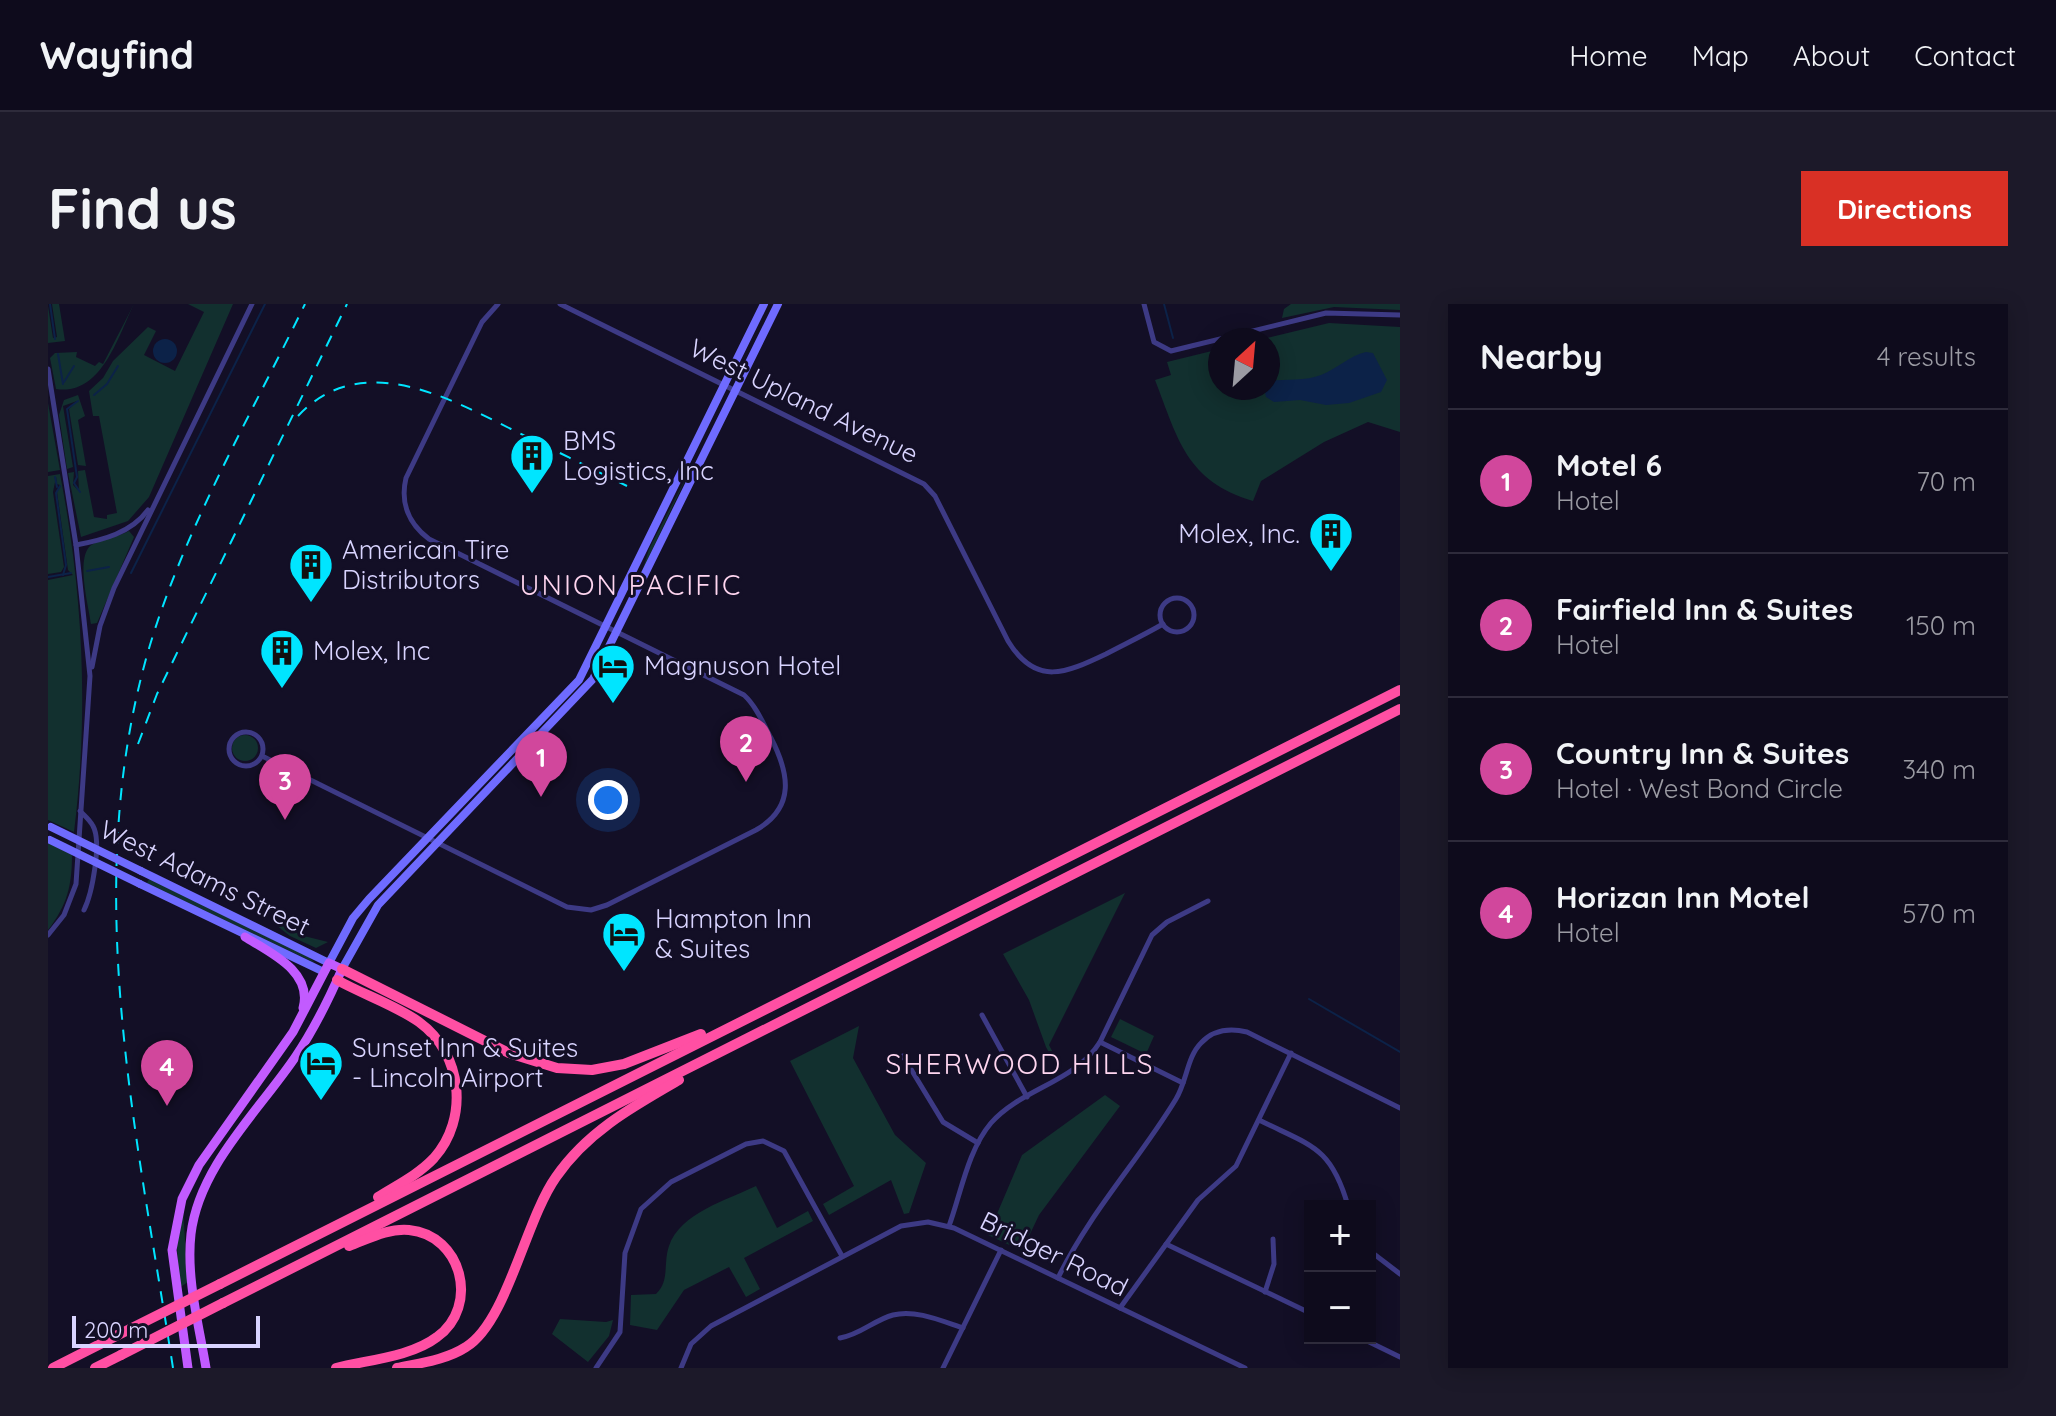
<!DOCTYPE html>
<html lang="en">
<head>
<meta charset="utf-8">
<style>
  body { margin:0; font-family:Quicksand,sans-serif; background:#1c1929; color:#f1f3f6 }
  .controls { position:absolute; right:24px; bottom:24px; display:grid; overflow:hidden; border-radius:0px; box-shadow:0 4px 20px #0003 }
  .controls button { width:72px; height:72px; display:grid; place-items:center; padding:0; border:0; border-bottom:2px solid #2e2b3b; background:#0e0b1c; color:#f1f3f6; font:40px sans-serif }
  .compass { position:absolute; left:1160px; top:24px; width:72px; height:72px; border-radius:50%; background:#0e0b1c; box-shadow:0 4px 20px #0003; rotate:26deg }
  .scale { position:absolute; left:24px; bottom:20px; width:188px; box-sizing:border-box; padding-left:8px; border:4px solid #d9d4ff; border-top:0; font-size:22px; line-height:28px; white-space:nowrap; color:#d9d4ff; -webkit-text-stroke:6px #130f26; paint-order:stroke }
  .you { position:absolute; left:560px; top:496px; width:28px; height:28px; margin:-20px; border:6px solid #fff; border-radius:50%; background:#1a73e8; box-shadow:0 0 0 12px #1a73e833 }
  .badge { display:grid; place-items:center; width:52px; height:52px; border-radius:50%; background:#d93025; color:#fff; font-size:26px; font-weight:700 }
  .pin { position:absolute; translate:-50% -66px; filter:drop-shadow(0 2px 4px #0008) }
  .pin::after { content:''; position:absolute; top:42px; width:28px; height:24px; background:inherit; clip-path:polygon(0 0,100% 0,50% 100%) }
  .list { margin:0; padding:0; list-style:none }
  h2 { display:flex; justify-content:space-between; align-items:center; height:104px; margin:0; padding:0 32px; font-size:34px }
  h2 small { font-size:26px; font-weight:400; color:#9b9ba3 }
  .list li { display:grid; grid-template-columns:52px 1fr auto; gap:24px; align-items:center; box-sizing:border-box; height:144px; padding:0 32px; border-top:2px solid #2e2b3b }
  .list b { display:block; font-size:30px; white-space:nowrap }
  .list p { margin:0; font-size:26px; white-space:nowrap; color:#9b9ba3 }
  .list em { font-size:26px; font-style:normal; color:#9b9ba3 }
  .map { position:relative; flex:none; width:1352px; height:1064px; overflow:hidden; border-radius:0px }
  header { display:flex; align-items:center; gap:48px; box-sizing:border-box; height:112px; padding:0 40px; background:#0e0b1c; border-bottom:2px solid #2e2b3b }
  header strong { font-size:38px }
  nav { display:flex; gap:44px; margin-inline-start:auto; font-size:28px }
  .intro { display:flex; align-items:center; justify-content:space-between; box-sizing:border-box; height:192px; padding:0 48px }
  h1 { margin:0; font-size:56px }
  .button { padding:20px 36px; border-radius:0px; background:#d93025; color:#fff; font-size:28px; font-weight:700 }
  main { display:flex; gap:48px; padding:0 48px }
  aside { flex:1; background:#0e0b1c; border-radius:0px; box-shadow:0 4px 20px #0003 }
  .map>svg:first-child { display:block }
</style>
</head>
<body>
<header>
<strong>Wayfind</strong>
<nav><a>Home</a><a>Map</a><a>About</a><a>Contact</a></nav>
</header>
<div class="intro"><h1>Find us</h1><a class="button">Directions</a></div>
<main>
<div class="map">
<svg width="1352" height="1064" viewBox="0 0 1352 1064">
  <rect width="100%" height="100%" fill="#130f26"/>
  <g fill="#12302f">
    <path d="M4,0H11L17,37L0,39V2L5,34L9,33Z"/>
    <path d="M86,0C70,32 54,92 8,85L2,54L7,49L29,48L28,53L47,62L51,58L55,60Z"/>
    <path d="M140,0H185L101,193L80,217L33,233L20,169L26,168L25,181L31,187L30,167L37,166L46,213L59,215V211L69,209L51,112H45L41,87L55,74L65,57L100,23L108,27L96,51L127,67L156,8Z"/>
    <path d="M1243,0H1352V6L1286,3L1234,14L1236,5Z"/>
    <path d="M1281,19L1352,23V128L1320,118L1276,138L1213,177L1205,197C1138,177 1130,135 1107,76L1123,71L1119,58L1172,45V84H1220V36H1211Z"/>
    <path d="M30,91L37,112L30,116L38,162L30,161L21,105L29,97L15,102L25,163L19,165L11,111L16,96Z"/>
    <path d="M0,99L12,166L0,168Z"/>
    <path d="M642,166L595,265L601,245Z"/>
    <path d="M12,170C35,288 41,408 26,528L0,516V276L25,271L20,266L9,188L12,181L9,180L8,173L5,188L16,263L13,268L0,270V172Z"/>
    <path d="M81,227L86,233L49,319L43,320C41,302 26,250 45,240C56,234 70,233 81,227Z"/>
    <circle cx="197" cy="444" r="13"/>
    <path d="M0,539L24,551C24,582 19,601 0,626Z"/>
    <path d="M101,575L261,653L267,659L99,579Z"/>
    <path d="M1077,589L1001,741L1013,764L1010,765L998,743L981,696L955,650Z"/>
    <path d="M235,614L256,632L280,638L268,644L242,632L228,621V614Z"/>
    <path d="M1072,715L1106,732L1098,750L1063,733Z"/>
    <path d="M811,722L805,754L847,831L878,859L861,909L856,910L843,876L781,911L775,900L806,882L742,757Z"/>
    <path d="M1057,791L1072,802L991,911L974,947L940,931L974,851Z"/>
    <path d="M708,882L729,924L760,907L765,917L696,954L712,985L698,993L681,963L636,986L609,1026L582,1021L583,991L608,990C622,977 615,959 621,942C632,909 679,896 708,882Z"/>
    <path d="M135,906L140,978L131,984L129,941Z"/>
    <path d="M512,1015L558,1018L565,1016L561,1032L540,1058L504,1030Z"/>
  </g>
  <g fill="#0c2248">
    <circle cx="117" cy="47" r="12"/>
    <path d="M1318,48L1325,49L1339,76L1333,88L1301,99L1278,101L1252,96L1226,98L1218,93L1216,84H1220L1221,77C1237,75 1258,77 1273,71C1290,64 1301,52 1318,48Z"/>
  </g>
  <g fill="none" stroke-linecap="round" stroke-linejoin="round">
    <g stroke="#0c2248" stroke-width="2">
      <path d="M2,0L7,35"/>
      <path d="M1116,0L1125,34"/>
      <path d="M10,50L15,80"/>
      <path d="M16,78L26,62"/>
      <path d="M46,91L59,80L70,62"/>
      <path d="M30,97L19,105L29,173L26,179L32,188"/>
      <path d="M7,173L9,183"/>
      <path d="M12,182L8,189L18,261L15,271"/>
      <path d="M39,267L61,263"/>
      <path d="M83,269L217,0"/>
      <path d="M0,273L23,269"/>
      <path d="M1261,695L1352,748"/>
    </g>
    <g stroke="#3d3a85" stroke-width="5">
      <path d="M512,0L876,180L887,192L960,337C988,383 1018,369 1058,350C1077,340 1096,331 1115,320"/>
      <path d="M1096,0L1106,38L1123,47L1278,9L1352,11"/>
      <path d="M0,65L28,241L42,372L28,580L16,611L0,631"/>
      <path d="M28,241C55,236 83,229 100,206"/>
      <circle cx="1129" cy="311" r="17"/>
      <path d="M44,363L52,322L66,284L204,0"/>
      <circle cx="198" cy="445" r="17"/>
      <path d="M214,452L519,603L543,606L559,601L708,526C748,503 741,469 723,434C715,419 708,402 696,391L381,235C361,220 352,199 358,174L434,18L450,0"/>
      <path d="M32,507C37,512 42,516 45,522C54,538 44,590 36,606"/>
      <path d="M934,711L979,793"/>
      <path d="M1052,738L1135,779"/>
      <path d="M855,752L895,818L930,839"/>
      <path d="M1211,816C1263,842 1283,842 1300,902"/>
      <path d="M901,922C913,889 920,846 943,819C974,784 1026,779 1052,738L1104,631L1119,618L1160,597"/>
      <path d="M1118,940L1262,1009"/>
      <path d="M1322,947L1352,970"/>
      <path d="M1010,974C1042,908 1091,856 1128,795C1139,777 1139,753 1153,739C1165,726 1182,724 1199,728L1352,804"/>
      <path d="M1217,988L1226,960L1225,935"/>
      <path d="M1072,1004L1150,896L1188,862L1243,749"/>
      <path d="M792,1034C812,1031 826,1016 845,1011C867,1005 894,1017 915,1024"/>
      <path d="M1313,1034L1352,1053"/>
      <path d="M548,1064L572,1028L577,949L593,905L623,878L698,840L715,837L736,847L794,952"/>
      <path d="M633,1064L643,1040L663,1022L853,922L880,918L906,924L1197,1064"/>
      <path d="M895,1064L953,946"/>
    </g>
    <g stroke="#6f6bff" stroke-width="8">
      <path d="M93,567L281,659L305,614L321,595L531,376L716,0"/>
      <path d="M92,580L276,668"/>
      <path d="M294,665L330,601L545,375L730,0"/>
    </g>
    <g stroke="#c25bff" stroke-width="9">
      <path d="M197,633C223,649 265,668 255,704"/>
      <path d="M140,1064L124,946L134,895L151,861L245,728L281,659L294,665C281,695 266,725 248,752C211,807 151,862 143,930C138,974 151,1021 158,1064"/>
    </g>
    <g stroke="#ff4fa3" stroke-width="10">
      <path d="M294,665L461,749L509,764L544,766L576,760L653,730"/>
      <path d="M289,676C316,691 347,701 371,718C415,750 421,815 386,854C370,871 349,881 330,893"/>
      <path d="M172,980L1352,386"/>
      <path d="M175,999L1352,405"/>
      <path d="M5,1064L70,1031"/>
      <path d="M47,1064L73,1051"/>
      <path d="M288,1064C319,1056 363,1053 389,1033C432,1002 414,931 361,926C340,924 320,935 301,942"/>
      <path d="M349,1064C372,1059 398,1056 418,1043C459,1018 477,917 508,873C539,828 584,803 631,776"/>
    </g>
    <g stroke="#00e5ff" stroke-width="2" stroke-dasharray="12 10" stroke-linecap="butt">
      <path d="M250,112C312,46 397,92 463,125C502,144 540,163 579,182"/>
      <path d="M90,440L109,390L299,0"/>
      <path d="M125,1064C88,825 31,579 102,341C138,222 203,111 257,0"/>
    </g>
    <g stroke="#6f6bff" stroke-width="8">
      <path d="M3,523L93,567"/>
      <path d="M2,536L92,580"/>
    </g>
    <g stroke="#ff4fa3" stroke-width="10">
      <path d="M70,1031L172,980"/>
      <path d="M73,1051L175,999"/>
    </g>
  </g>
  <defs>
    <g id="building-pin" transform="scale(2.3)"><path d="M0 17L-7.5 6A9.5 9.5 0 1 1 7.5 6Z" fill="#00e5ff" stroke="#130f26"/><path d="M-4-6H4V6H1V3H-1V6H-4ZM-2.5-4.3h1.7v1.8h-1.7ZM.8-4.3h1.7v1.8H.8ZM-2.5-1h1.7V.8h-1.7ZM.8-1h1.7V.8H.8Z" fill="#111"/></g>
    <g id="hotel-pin" transform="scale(2.3)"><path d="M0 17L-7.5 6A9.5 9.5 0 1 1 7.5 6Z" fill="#00e5ff" stroke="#130f26"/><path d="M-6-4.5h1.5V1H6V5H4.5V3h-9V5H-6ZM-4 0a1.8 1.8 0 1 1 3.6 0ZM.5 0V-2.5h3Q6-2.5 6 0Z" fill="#111"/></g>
  </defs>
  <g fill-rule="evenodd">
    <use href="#building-pin" x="484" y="152"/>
    <use href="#building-pin" x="1283" y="230"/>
    <use href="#building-pin" x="263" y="261"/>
    <use href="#building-pin" x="234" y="347"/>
    <use href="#hotel-pin" x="565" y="362"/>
    <use href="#hotel-pin" x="576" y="630"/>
    <use href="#hotel-pin" x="273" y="759"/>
  </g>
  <g text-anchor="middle" stroke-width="6" stroke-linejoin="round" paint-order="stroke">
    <g font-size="26" fill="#d9d4ff" stroke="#130f26">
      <text transform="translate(756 97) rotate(26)" y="9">West Upland Avenue</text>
      <text transform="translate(157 574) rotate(26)" y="9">West Adams Street</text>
      <text transform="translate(1006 950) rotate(26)" y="9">Bridger Road</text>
    </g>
    <g font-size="26" fill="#d9d4ff" stroke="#130f26" text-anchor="start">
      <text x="515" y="146">BMS<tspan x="515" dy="30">Logistics, Inc</tspan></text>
      <text x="1252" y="239" text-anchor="end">Molex, Inc.</text>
      <text x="294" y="255">American Tire<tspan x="294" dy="30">Distributors</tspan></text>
      <text x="265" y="356">Molex, Inc</text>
      <text x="596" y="371">Magnuson Hotel</text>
      <text x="607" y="624">Hampton Inn<tspan x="607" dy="30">&amp; Suites</tspan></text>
      <text x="304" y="753">Sunset Inn &amp; Suites<tspan x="304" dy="30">- Lincoln Airport</tspan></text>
    </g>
    <g font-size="28" letter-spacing="2" fill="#ffd6f0" stroke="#130f26">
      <text x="583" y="291">UNION PACIFIC</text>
      <text x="972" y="770">SHERWOOD HILLS</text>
    </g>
  </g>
</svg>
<div class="controls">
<button>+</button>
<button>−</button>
</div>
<svg class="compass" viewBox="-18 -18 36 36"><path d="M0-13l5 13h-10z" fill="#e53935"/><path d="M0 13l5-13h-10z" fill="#9b9ba3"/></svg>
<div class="scale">200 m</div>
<div class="you"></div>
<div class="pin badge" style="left:493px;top:493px;background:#d1479c">1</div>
<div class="pin badge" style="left:698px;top:478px;background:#d1479c">2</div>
<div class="pin badge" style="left:237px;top:516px;background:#d1479c">3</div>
<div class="pin badge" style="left:119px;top:802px;background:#d1479c">4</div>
</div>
<aside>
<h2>Nearby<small>4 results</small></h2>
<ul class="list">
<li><span class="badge" style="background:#d1479c">1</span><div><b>Motel 6</b><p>Hotel</p></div><em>70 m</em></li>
<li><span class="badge" style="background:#d1479c">2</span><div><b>Fairfield Inn &amp; Suites</b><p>Hotel</p></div><em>150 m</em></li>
<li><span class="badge" style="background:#d1479c">3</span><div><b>Country Inn &amp; Suites</b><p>Hotel · West Bond Circle</p></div><em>340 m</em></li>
<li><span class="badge" style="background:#d1479c">4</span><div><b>Horizan Inn Motel</b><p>Hotel</p></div><em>570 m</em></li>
</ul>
</aside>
</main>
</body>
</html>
